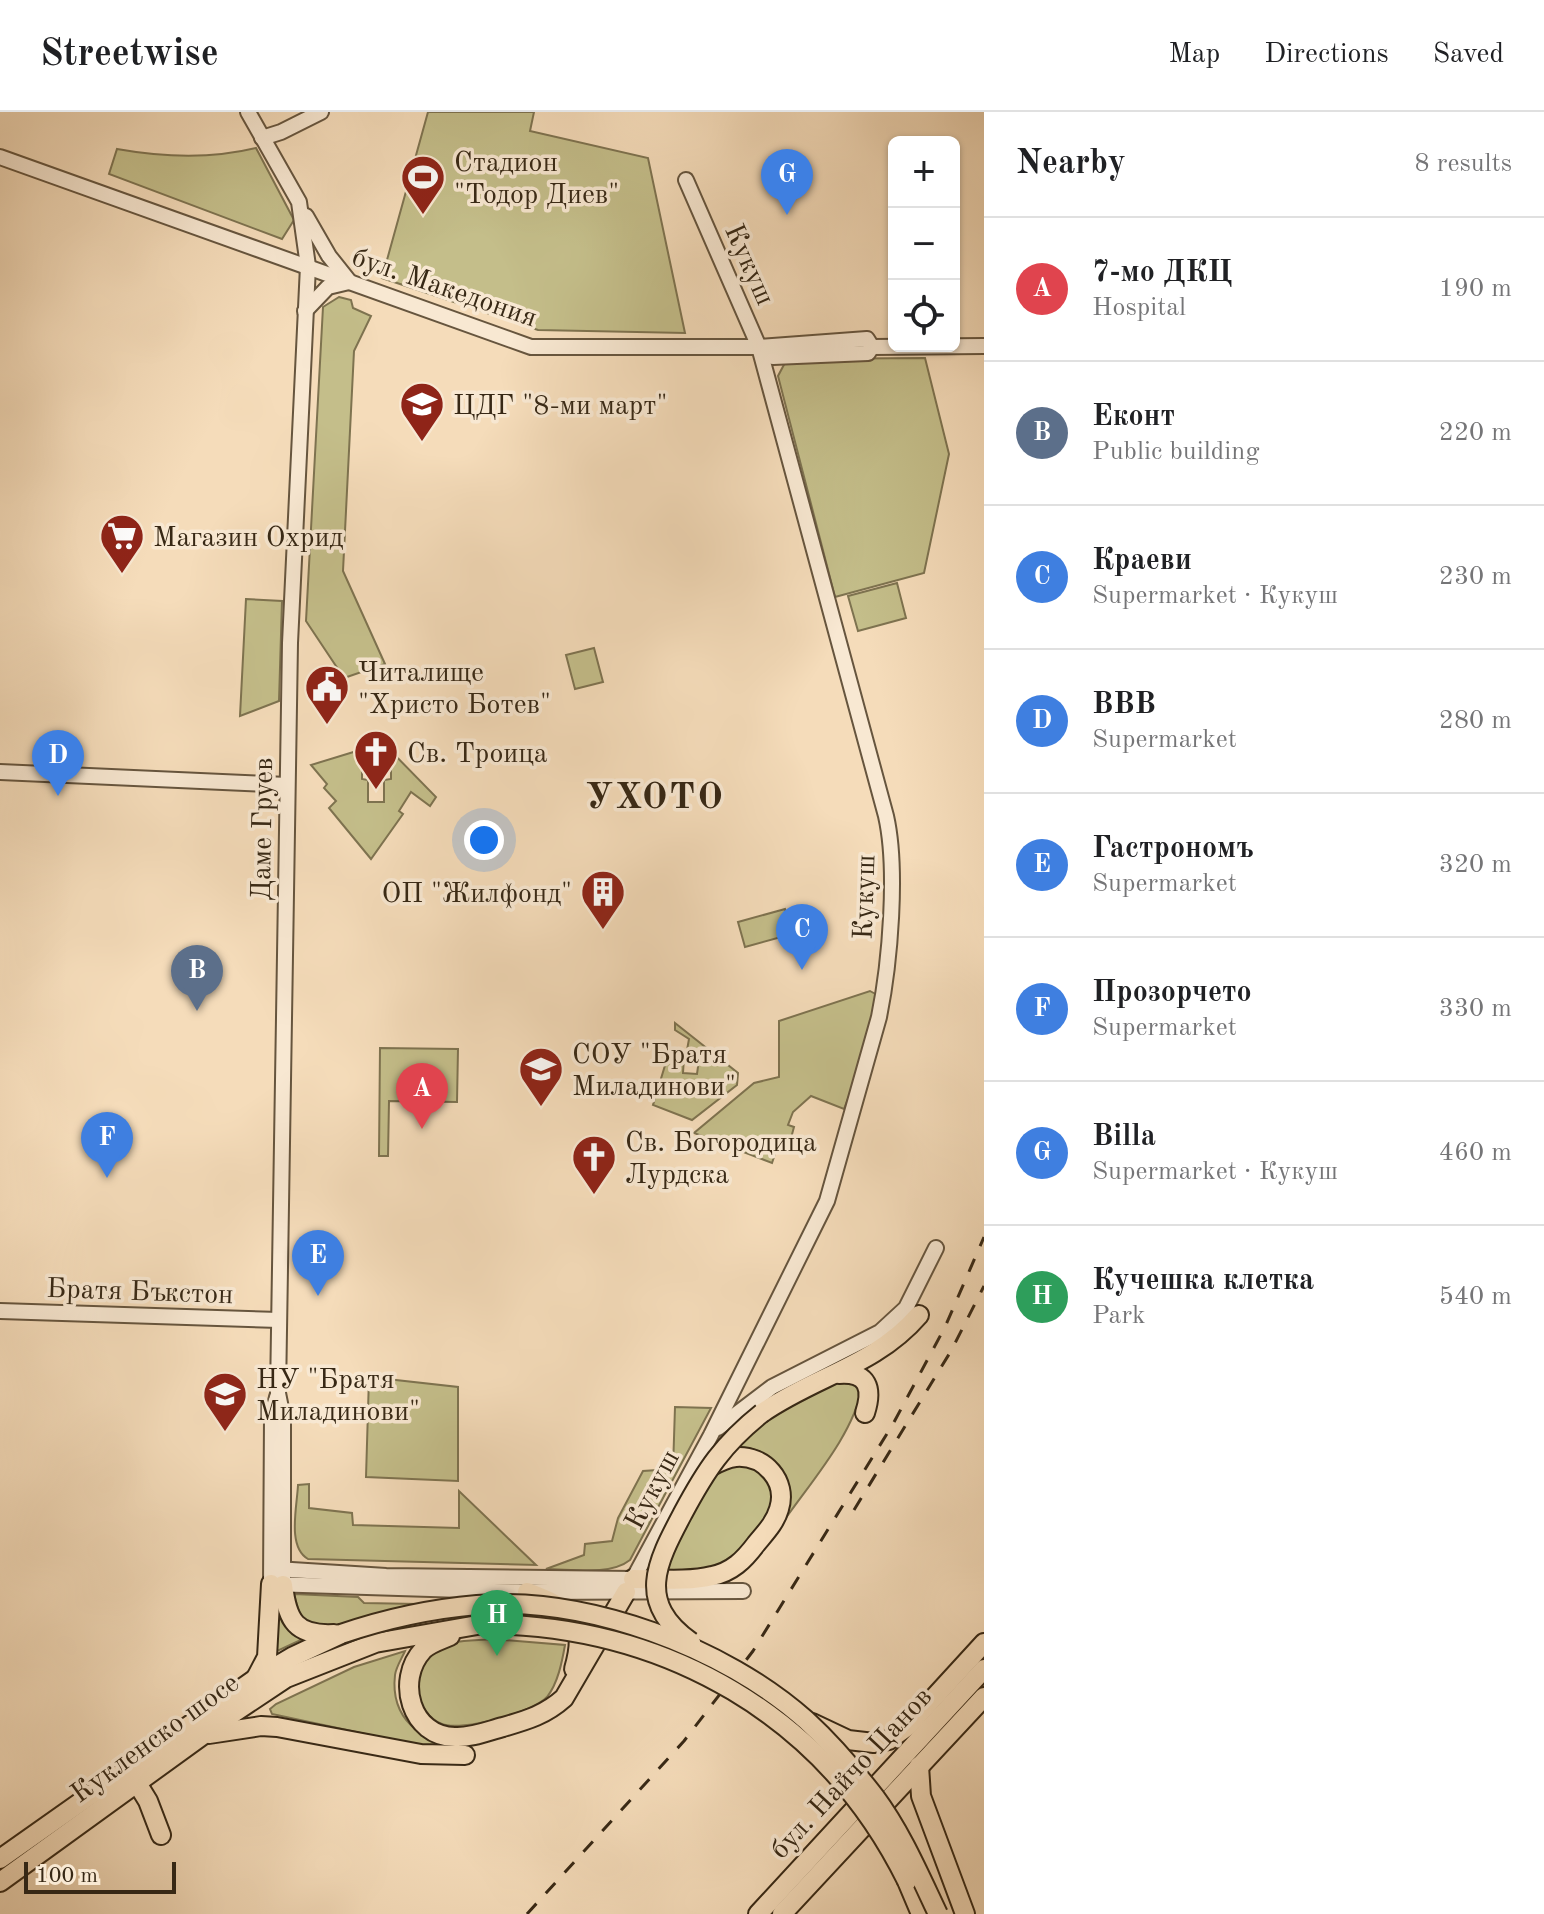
<!DOCTYPE html>
<html lang="en">
<head>
<meta charset="utf-8">
<style>
  body { margin:0; font-family:"Old Standard TT",serif; background:#f2f2f2; color:#202124 }
  .controls { position:absolute; right:24px; top:24px; display:grid; overflow:hidden; border-radius:12px; box-shadow:0 2px 6px #0004 }
  .controls button { width:72px; height:72px; display:grid; place-items:center; padding:0; border:0; border-bottom:2px solid #e0e0e0; background:#fff; color:#202124; font:40px sans-serif }
  .scale { position:absolute; left:24px; bottom:20px; width:152px; box-sizing:border-box; padding-left:8px; border:4px solid #372815; border-top:0; font-size:22px; line-height:28px; white-space:nowrap; color:#372815; -webkit-text-stroke:6px #f8e8d2; paint-order:stroke }
  .you { position:absolute; left:484px; top:728px; width:28px; height:28px; margin:-20px; border:6px solid #fff; border-radius:50%; background:#1a73e8; box-shadow:0 0 0 12px #1a73e833 }
  .badge { display:grid; place-items:center; width:52px; height:52px; border-radius:50%; background:#8f2418; color:#fff; font-size:26px; font-weight:700 }
  .pin { position:absolute; translate:-50% -66px; filter:drop-shadow(0 2px 4px #0008) }
  .pin::after { content:''; position:absolute; top:42px; width:28px; height:24px; background:inherit; clip-path:polygon(0 0,100% 0,50% 100%) }
  .list { margin:0; padding:0; list-style:none }
  h2 { display:flex; justify-content:space-between; align-items:center; height:104px; margin:0; padding:0 32px; font-size:34px }
  h2 small { font-size:26px; font-weight:400; color:#757577 }
  .list li { display:grid; grid-template-columns:52px 1fr auto; gap:24px; align-items:center; box-sizing:border-box; height:144px; padding:0 32px; border-top:2px solid #e0e0e0 }
  .list b { display:block; font-size:30px; white-space:nowrap }
  .list p { margin:0; font-size:26px; white-space:nowrap; color:#757577 }
  .list em { font-size:26px; font-style:normal; color:#757577 }
  .icon { flex:none; width:44px; height:44px; fill:none; stroke:currentColor; stroke-width:2; stroke-linecap:round; stroke-linejoin:round }
  .map { position:relative; flex:none; width:984px; height:1802px; overflow:hidden }
  header { display:flex; align-items:center; gap:48px; box-sizing:border-box; height:112px; padding:0 40px; background:#fff; border-bottom:2px solid #e0e0e0 }
  header strong { font-size:38px }
  nav { display:flex; gap:44px; margin-inline-start:auto; font-size:28px }
  main { display:flex }
  aside { flex:1; background:#fff }
  .map>svg:first-child { display:block }
</style>
</head>
<body>
<header>
<strong>Streetwise</strong>
<nav><a>Map</a><a>Directions</a><a>Saved</a></nav>
</header>
<main>
<div class="map">
<svg width="984" height="1802" viewBox="0 0 984 1802">
  <rect width="100%" height="100%" fill="#f5dcba"/>
  <filter id="stains"><feTurbulence type="fractalNoise" baseFrequency=".0025" numOctaves="4"/><feColorMatrix values="0 0 0 0 .2 0 0 0 0 .09 0 0 0 0 .02 0 0 0 .5 -.17"/></filter>
  <radialGradient id="worn" r=".72"><stop offset=".6" stop-color="#630" stop-opacity="0"/><stop offset="1" stop-color="#630" stop-opacity=".3"/></radialGradient>
  <g fill="#c4be8a" stroke="#7e7350" stroke-width="2" fill-rule="evenodd">
    <path d="M428,0H534L530,19L648,46L685,221L538,218L382,166Z"/>
    <path d="M256,36L294,108L282,127L109,62L117,37C162,45 211,47 256,36Z"/>
    <path d="M339,185L351,188L353,196L371,204L354,239L343,459L385,552L344,566L306,509L323,195Z"/>
    <path d="M925,246L949,342L924,461L835,485L778,264L787,247Z"/>
    <path d="M897,471L906,506L858,519L848,484Z"/>
    <path d="M246,487L282,489L279,589L240,604Z"/>
    <path d="M594,536L603,570L575,577L566,543Z"/>
    <path d="M383,631L436,685L430,694L411,680L399,699L403,702L371,747L329,696L336,689L324,676L327,672L311,653ZM368,649H383L384,654H391V667L384,668V690H368V668L362,667V654L368,653Z"/>
    <path d="M785,797L792,822L745,835L738,810Z"/>
    <path d="M870,879L879,884V905L844,997L811,984L793,1000L788,1013L794,1015L791,1026L786,1025L782,1037L777,1036L772,1051L694,1021L754,971L779,965V909Z"/>
    <path d="M675,911L738,961L737,973L692,1008L653,993L670,937L684,945L683,961L697,962L700,941L687,938L689,927L675,918Z"/>
    <path d="M380,936L458,937L457,990L389,989L388,1044H379Z"/>
    <path d="M369,1265L458,1275V1369L366,1365Z"/>
    <path d="M846,1266L862,1275C854,1322 810,1371 783,1410C797,1370 779,1335 734,1335L766,1307Z"/>
    <path d="M675,1295L711,1296L630,1448C610,1464 571,1457 546,1457L584,1443L585,1432L612,1429L618,1406L643,1359L673,1357Z"/>
    <path d="M737,1352C761,1355 782,1372 771,1399C768,1408 758,1417 752,1424C743,1436 734,1448 720,1454C702,1461 682,1460 663,1460L711,1367L723,1356Z"/>
    <path d="M309,1372V1396L352,1401L353,1413L459,1416V1379L536,1453L308,1447C287,1435 297,1395 298,1373Z"/>
    <path d="M294,1482L358,1485L364,1491L418,1492C392,1499 332,1524 308,1510C298,1504 297,1492 294,1482Z"/>
    <path d="M275,1490L290,1516L303,1527L275,1540Z"/>
    <path d="M492,1527L565,1533C562,1550 558,1571 547,1585C534,1600 461,1620 442,1612C414,1601 410,1559 432,1540C447,1527 473,1529 492,1527Z"/>
    <path d="M405,1539C402,1546 396,1555 395,1563C390,1607 422,1631 461,1633L431,1636L272,1602L270,1597L276,1592L354,1555Z"/>
  </g>
  <g fill="none" stroke-linecap="round" stroke-linejoin="round">
    <g stroke="#66553e" stroke-width="18">
      <g id="minor">
        <path d="M248,0L299,90L308,154L290,531L278,1281L283,1306V1473"/>
        <path d="M262,26L281,20L321,0"/>
        <path d="M0,45L531,235H759L867,227L872,235"/>
        <path d="M306,104L329,144L349,169"/>
        <path d="M305,199L328,175L349,170"/>
        <path d="M759,235L773,245L868,241L872,235"/>
        <path d="M872,235L984,234"/>
        <path d="M0,660L287,673"/>
        <path d="M0,1199L279,1208"/>
        <path d="M277,1285L272,1306L271,1472L527,1480L743,1479"/>
        <path d="M718,1316L772,1275L880,1220L906,1196L936,1136"/>
        <path d="M276,1457L386,1464L633,1467"/>
        <path d="M630,1473L711,1323L827,1089L879,905C890,851 898,757 886,704L759,235L686,68"/>
      </g>
    </g>
    <g stroke="#372815" stroke-width="22">
      <g id="major">
        <path d="M839,1262C868,1260 873,1276 865,1301"/>
        <path d="M762,1301C815,1264 875,1254 919,1203"/>
        <path d="M633,1467C658,1467 688,1470 712,1464C732,1460 744,1448 756,1432C765,1421 775,1411 779,1397C788,1369 764,1343 736,1345C725,1346 717,1351 708,1356"/>
        <path d="M283,1473C287,1509 296,1524 334,1522"/>
        <path d="M527,1480C569,1496 589,1506 574,1557"/>
        <path d="M450,1524C441,1528 430,1531 423,1538C395,1568 411,1625 455,1625C471,1626 488,1619 503,1615C527,1608 545,1603 564,1586L626,1480"/>
        <path d="M256,1566L267,1545L271,1472"/>
        <path d="M812,1611L848,1628L874,1631L889,1628L908,1614L984,1531"/>
        <path d="M209,1622L261,1614L277,1615L421,1642L465,1643"/>
        <path d="M919,1654L921,1684L965,1802"/>
        <path d="M132,1663L148,1689L161,1723"/>
        <path d="M0,1747L255,1567L292,1545L341,1522"/>
        <path d="M907,1769L921,1802"/>
        <path d="M0,1770L232,1602L286,1566L375,1531L483,1512"/>
        <path d="M758,1802L984,1557"/>
        <path d="M782,1802L984,1585"/>
      </g>
    </g>
    <use href="#minor" stroke="#f8e8d2" stroke-width="14"/>
    <use href="#major" stroke="#f5dcba" stroke-width="18"/>
    <g stroke="#372815" stroke-width="3" stroke-dasharray="14 14" stroke-linecap="butt">
      <path d="M854,1398L951,1239L984,1174"/>
      <path d="M527,1802L684,1629L753,1539L893,1312L945,1215L984,1125"/>
    </g>
    <g stroke="#372815" stroke-width="22" stroke-linecap="butt">
      <g id="major-bridge">
        <path d="M483,1512C666,1513 825,1603 907,1769"/>
        <path d="M341,1522C385,1507 430,1497 477,1493C587,1484 724,1535 806,1608C831,1631 855,1659 875,1685C901,1720 919,1762 938,1802"/>
        <path d="M691,1530C635,1490 657,1450 683,1401C706,1358 723,1332 762,1301"/>
      </g>
    </g>
    <use href="#major-bridge" stroke="#f5dcba" stroke-width="18"/>
  </g>
  <defs>
    <g id="stadium-pin" transform="scale(2.3)"><path d="M0 17L-7.5 6A9.5 9.5 0 1 1 7.5 6Z" fill="#8f2418" stroke="#f8e8d2"/><path d="M0-5a6.5 5 0 1 0 0 10a6.5 5 0 1 0 0-10ZM-3.5-1.8h7v3.6h-7Z" fill="#fff"/></g>
    <g id="school-pin" transform="scale(2.3)"><path d="M0 17L-7.5 6A9.5 9.5 0 1 1 7.5 6Z" fill="#8f2418" stroke="#f8e8d2"/><path d="M0-5L7-2L0 1L-7-2ZM-4 1L0 2.5L4 1V4Q0 6-4 4Z" fill="#fff"/></g>
    <g id="supermarket-pin" transform="scale(2.3)"><path d="M0 17L-7.5 6A9.5 9.5 0 1 1 7.5 6Z" fill="#8f2418" stroke="#f8e8d2"/><path d="M-6-5.5h2.5l.6 2H6L4.5 2H-2.5L-4.4-4H-6ZM-1.5 3.2a1.3 1.3 0 1 0 .1 0ZM3 3.2a1.3 1.3 0 1 0 .1 0Z" fill="#fff"/></g>
    <g id="civic-pin" transform="scale(2.3)"><path d="M0 17L-7.5 6A9.5 9.5 0 1 1 7.5 6Z" fill="#8f2418" stroke="#f8e8d2"/><path d="M-.6-6.5H3V-4.5H.6V-3L4-1V1h2V6H-6V1h2V-1L-.6-3ZM-1.2 2.5V6h2.4V2.5Z" fill="#fff"/></g>
    <g id="church-pin" transform="scale(2.3)"><path d="M0 17L-7.5 6A9.5 9.5 0 1 1 7.5 6Z" fill="#8f2418" stroke="#f8e8d2"/><path d="M-1.2-6h2.4v3.5h3.3v2.4h-3.3V6h-2.4V-.1h-3.3v-2.4h3.3Z" fill="#fff"/></g>
    <g id="building-pin" transform="scale(2.3)"><path d="M0 17L-7.5 6A9.5 9.5 0 1 1 7.5 6Z" fill="#8f2418" stroke="#f8e8d2"/><path d="M-4-6H4V6H1V3H-1V6H-4ZM-2.5-4.3h1.7v1.8h-1.7ZM.8-4.3h1.7v1.8H.8ZM-2.5-1h1.7V.8h-1.7ZM.8-1h1.7V.8H.8Z" fill="#fff"/></g>
  </defs>
  <g fill-rule="evenodd">
    <use href="#stadium-pin" x="423" y="65"/>
    <use href="#school-pin" x="422" y="292"/>
    <use href="#supermarket-pin" x="122" y="424"/>
    <use href="#civic-pin" x="327" y="575"/>
    <use href="#church-pin" x="376" y="640"/>
    <use href="#building-pin" x="603" y="780"/>
    <use href="#school-pin" x="541" y="957"/>
    <use href="#church-pin" x="594" y="1045"/>
    <use href="#school-pin" x="225" y="1282"/>
  </g>
  <g text-anchor="middle" stroke-width="7" stroke-linejoin="round" paint-order="stroke">
    <g font-size="28" fill="#372815" stroke="#f8e8d2" text-anchor="start">
      <text x="454" y="59">Стадион<tspan x="454" dy="32">"Тодор Диев"</tspan></text>
      <text x="453" y="302">ЦДГ "8-ми март"</text>
      <text x="153" y="434">Магазин Охрид</text>
      <text x="358" y="569">Читалище<tspan x="358" dy="32">"Христо Ботев"</tspan></text>
      <text x="407" y="650">Св. Троица</text>
      <text x="572" y="790" text-anchor="end">ОП "Жилфонд"</text>
      <text x="572" y="951">СОУ "Братя<tspan x="572" dy="32">Миладинови"</tspan></text>
      <text x="625" y="1039">Св. Богородица<tspan x="625" dy="32">Лурдска</tspan></text>
      <text x="256" y="1276">НУ "Братя<tspan x="256" dy="32">Миладинови"</tspan></text>
    </g>
    <g font-size="28" fill="#372815" stroke="#f8e8d2">
      <text transform="translate(751 152) rotate(66)" y="10">Кукуш</text>
      <text transform="translate(445 174) rotate(19)" y="10">бул. Македония</text>
      <text transform="translate(261 717) rotate(-89)" y="10">Даме Груев</text>
      <text transform="translate(863 785) rotate(-88)" y="10">Кукуш</text>
      <text transform="translate(140 1178) rotate(2)" y="10">Братя Бъкстон</text>
      <text transform="translate(651 1377) rotate(-62)" y="10">Кукуш</text>
      <text transform="translate(154 1625) rotate(-36)" y="10">Кукленско шосе</text>
      <text transform="translate(850 1660) rotate(-47)" y="10">бул. Найчо Цанов</text>
    </g>
    <g font-size="36" font-weight="bold" letter-spacing="2" fill="#372815" stroke="#f8e8d2">
      <text x="655" y="696">УХОТО</text>
    </g>
  </g>
  <rect width="100%" height="100%" filter="url(#stains)"/>
  <rect width="100%" height="100%" fill="url(#worn)"/>
</svg>
<div class="controls">
<button>+</button>
<button>−</button>
<button><svg class="icon" aria-label="locate" viewBox="0 0 24 24"><circle cx="12" cy="12" r="6"/><path d="M12 2v4M12 18v4M2 12h4M18 12h4"/></svg></button>
</div>
<div class="scale">100 m</div>
<div class="you"></div>
<div class="pin badge" style="left:422px;top:1017px;background:#e0444e">A</div>
<div class="pin badge" style="left:197px;top:899px;background:#5c6f8a">B</div>
<div class="pin badge" style="left:802px;top:858px;background:#3f7fe0">C</div>
<div class="pin badge" style="left:58px;top:684px;background:#3f7fe0">D</div>
<div class="pin badge" style="left:318px;top:1184px;background:#3f7fe0">E</div>
<div class="pin badge" style="left:107px;top:1066px;background:#3f7fe0">F</div>
<div class="pin badge" style="left:787px;top:103px;background:#3f7fe0">G</div>
<div class="pin badge" style="left:497px;top:1544px;background:#2e9e5b">H</div>
</div>
<aside>
<h2>Nearby<small>8 results</small></h2>
<ul class="list">
<li><span class="badge" style="background:#e0444e">A</span><div><b>7-мо ДКЦ</b><p>Hospital</p></div><em>190 m</em></li>
<li><span class="badge" style="background:#5c6f8a">B</span><div><b>Еконт</b><p>Public building</p></div><em>220 m</em></li>
<li><span class="badge" style="background:#3f7fe0">C</span><div><b>Краеви</b><p>Supermarket · Кукуш</p></div><em>230 m</em></li>
<li><span class="badge" style="background:#3f7fe0">D</span><div><b>BBB</b><p>Supermarket</p></div><em>280 m</em></li>
<li><span class="badge" style="background:#3f7fe0">E</span><div><b>Гастрономъ</b><p>Supermarket</p></div><em>320 m</em></li>
<li><span class="badge" style="background:#3f7fe0">F</span><div><b>Прозорчето</b><p>Supermarket</p></div><em>330 m</em></li>
<li><span class="badge" style="background:#3f7fe0">G</span><div><b>Billa</b><p>Supermarket · Кукуш</p></div><em>460 m</em></li>
<li><span class="badge" style="background:#2e9e5b">H</span><div><b>Кучешка клетка</b><p>Park</p></div><em>540 m</em></li>
</ul>
</aside>
</main>
</body>
</html>
